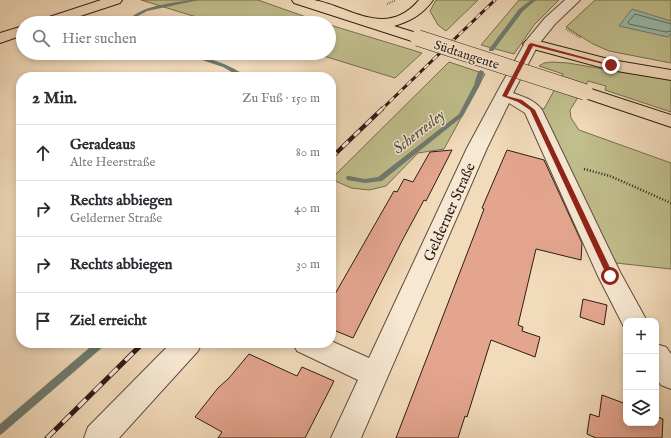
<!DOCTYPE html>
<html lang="de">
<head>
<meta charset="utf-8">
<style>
  body { margin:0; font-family:"IM FELL English",serif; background:#f2f2f3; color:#2b2b33 }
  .controls { position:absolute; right:12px; bottom:12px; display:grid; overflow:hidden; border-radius:8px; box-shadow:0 2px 6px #0003 }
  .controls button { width:36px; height:36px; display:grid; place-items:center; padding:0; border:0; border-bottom:1px solid #e1e1e2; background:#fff; color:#2b2b33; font:20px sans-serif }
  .stop { position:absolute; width:12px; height:12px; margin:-9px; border:3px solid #8f2418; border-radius:50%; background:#fff }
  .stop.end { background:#8f2418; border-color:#fff; box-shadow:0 1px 4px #0008 }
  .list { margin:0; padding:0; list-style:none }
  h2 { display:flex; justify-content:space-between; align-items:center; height:52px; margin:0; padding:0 16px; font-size:17px }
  h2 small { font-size:13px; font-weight:400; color:#7c7c81 }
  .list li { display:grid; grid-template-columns:26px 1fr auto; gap:12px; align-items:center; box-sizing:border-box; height:56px; padding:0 16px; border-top:1px solid #e1e1e2 }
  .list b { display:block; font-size:15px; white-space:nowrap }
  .list p { margin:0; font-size:13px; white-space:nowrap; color:#7c7c81 }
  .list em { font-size:13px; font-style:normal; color:#7c7c81 }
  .icon { flex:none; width:22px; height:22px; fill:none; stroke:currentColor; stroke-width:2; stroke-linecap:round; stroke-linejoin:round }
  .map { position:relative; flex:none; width:671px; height:438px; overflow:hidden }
  .search { position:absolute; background:#fff; box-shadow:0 2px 6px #0003; left:16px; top:16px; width:320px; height:44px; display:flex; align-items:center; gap:10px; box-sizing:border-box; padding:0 14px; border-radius:22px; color:#7c7c81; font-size:15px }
  .panel { position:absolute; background:#fff; box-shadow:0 2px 6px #0003; left:16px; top:72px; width:320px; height:276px; border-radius:16px }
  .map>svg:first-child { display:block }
</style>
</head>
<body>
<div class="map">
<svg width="671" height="438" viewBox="0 0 671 438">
  <rect width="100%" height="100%" fill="#f2dbbb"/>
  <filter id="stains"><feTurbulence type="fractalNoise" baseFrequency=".005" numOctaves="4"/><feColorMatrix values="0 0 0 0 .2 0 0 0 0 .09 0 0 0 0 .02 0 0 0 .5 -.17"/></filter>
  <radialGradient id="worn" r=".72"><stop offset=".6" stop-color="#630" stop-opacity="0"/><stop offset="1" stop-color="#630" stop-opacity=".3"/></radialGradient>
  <g fill="#c0be8c" stroke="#766d50">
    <path d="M141,0H258L323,23H216Z"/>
    <path d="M436,0H478L446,31L438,25L430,11Z"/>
    <path d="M519,0H559L534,25L514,54L481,45Z"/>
    <path d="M595,0H671V63L609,51L593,44L566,27Z"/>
    <path d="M329,25H330L422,53L395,78L314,53H329Z"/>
    <path d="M449,62L485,74L444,149L418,153L386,186L369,190L351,188L331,179Z"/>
    <path d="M552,62L568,63L627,73L671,79V112L605,90L606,86L588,81L570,110L571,118L579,130L671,163V269L616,263L535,107L544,109L563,74L539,66L544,63Z"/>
  </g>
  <path fill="#9bbbad" stroke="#6f7b70" d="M632,9L671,21V34L668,37L619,26Z"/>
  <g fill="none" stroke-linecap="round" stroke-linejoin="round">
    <path stroke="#646c61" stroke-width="1" d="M671,24L635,14L628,22L629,24L666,32L671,31"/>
    <g fill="#6f7b70" fill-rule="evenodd">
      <path d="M190,0H199L147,11L136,17L130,23H125C141,5 168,4 190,0Z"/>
      <path d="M531,0H536L523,11L493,51H489V49L519,9Z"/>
      <path d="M181,53C199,53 234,66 247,77H240L223,67Z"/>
      <path d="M481,70L484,72L480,85L463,116L382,181L365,183L347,180L346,178L347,176H349L365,179L378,177L459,114L474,85L478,72Z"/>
      <path d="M95,343H105L104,346L3,433L0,435V424Z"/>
    </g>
  </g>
  <g fill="#e4a58f" stroke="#2d1c15">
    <path d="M452,150L426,201L424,200L403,239L353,338L331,329V301L394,191L397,192L404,179L413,182L430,152Z"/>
    <path d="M507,150L544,160L582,243L581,260L536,249L518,325L523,327L522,331L540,337L535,357L491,340L467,417L465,416L458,438H396L475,233L484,209L482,208Z"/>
    <path d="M583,299L607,305L604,325L580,317Z"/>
    <path d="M249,354L297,376L302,367L334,381L305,438H218L222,432L195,417L218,388L229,378Z"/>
    <path d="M602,395L626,404V423H656V416L663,419L662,438H596L587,434L590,414L599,417Z"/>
  </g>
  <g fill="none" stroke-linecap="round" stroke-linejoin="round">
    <g stroke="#5e4c3e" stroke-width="2">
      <g id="minor">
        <path d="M565,0H580L555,24L538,45L513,93C524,97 535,100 542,110L620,272L647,321H626V329H625L598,276L525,113L509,103L487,148L361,438H331L358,380L297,351L293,343H331V341L369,358L467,148L501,85L526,41L545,18Z"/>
        <path d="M171,343H202L198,351L119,438H84L88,427Z"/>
        <path d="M656,344L666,347L671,354V389L661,385L656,378Z"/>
      </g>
    </g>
    <g stroke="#2d1c15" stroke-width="2">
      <g id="major">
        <path d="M101,0H122L120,3L59,23H38L40,20Z"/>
        <path d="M292,0C299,0 307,0 314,0C351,7 386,39 419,0H433C423,14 411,21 394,26L423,35L426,38L423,41L418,43L294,3Z"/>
        <path d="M23,26V35L0,43V33Z"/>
        <path d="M531,39L612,60L671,70V80L611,70L526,47L523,44L526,41Z"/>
        <path d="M585,87L671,115V127L579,96L576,92L579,88Z"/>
      </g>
    </g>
    <g stroke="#2d1c15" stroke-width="2" stroke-dasharray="0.5 1.5" stroke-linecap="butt">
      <path d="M387,4L396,0"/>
      <path d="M566,29L581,38"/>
    </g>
    <path stroke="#2d1c15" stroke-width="2.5" stroke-dasharray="1 2" stroke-linecap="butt" d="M584,169L610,176L671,203"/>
    <use href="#minor" fill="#f7e8d3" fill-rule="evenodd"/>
    <use href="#major" fill="#f2dbbb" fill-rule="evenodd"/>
    <g stroke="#2d1c15" stroke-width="3">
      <path id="rail-far2" d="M381,110L495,0"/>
    </g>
    <g stroke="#2d1c15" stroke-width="4.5">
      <path id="rail-far1" d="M331,158L382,109"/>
    </g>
    <g stroke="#2d1c15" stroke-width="5">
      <path id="rail" d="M47,438L143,343"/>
    </g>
    <use href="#rail-far2" stroke="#f7e8d3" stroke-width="2" stroke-dasharray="6" stroke-linecap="butt"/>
    <use href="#rail-far1" stroke="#f7e8d3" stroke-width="3" stroke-dasharray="8" stroke-linecap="butt"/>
    <use href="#rail" stroke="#f7e8d3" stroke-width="3.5" stroke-dasharray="11" stroke-linecap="butt"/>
    <g stroke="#2d1c15" stroke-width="17" stroke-linecap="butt">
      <path id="major-bridge" d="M418,38L585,92"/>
    </g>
    <use href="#major-bridge" stroke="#f2dbbb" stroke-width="16"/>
  </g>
  <path fill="#8f2418" d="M531,43L613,65L611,66L533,46L507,96L522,100L535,110L614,276L613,278H608L607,276L530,110L518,102L502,96L529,44Z"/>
  <g text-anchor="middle" stroke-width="3" stroke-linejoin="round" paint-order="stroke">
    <g font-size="13" fill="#2d1c15" stroke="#f7e8d3">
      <text transform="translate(467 54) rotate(18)" y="5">Südtangente</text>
    </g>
    <g font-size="15" fill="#2d1c15" stroke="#f7e8d3">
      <text transform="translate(449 212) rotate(-66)" y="5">Gelderner Straße</text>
    </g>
    <g font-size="16" font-style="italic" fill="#4e4c43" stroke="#f7e8d3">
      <text transform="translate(418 131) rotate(-38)" y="6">Scherresley</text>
    </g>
  </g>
  <rect width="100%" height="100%" filter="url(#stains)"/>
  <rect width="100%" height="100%" fill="url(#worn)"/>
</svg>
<div class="controls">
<button>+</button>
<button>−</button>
<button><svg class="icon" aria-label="layers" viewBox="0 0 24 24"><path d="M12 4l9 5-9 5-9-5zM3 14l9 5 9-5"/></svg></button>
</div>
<div class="stop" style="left:610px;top:276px"></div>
<div class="stop end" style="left:611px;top:65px"></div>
<div class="search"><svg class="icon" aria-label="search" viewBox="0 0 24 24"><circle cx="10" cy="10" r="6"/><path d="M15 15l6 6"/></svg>Hier suchen</div>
<section class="panel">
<h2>2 Min.<small>Zu Fuß · 150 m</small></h2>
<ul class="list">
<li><svg class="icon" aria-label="ahead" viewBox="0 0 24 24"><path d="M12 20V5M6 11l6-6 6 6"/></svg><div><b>Geradeaus</b><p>Alte Heerstraße</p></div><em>80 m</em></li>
<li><svg class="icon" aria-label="right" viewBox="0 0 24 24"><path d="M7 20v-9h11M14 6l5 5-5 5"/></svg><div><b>Rechts abbiegen</b><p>Gelderner Straße</p></div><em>40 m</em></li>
<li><svg class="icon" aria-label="right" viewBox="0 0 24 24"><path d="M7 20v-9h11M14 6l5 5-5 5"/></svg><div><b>Rechts abbiegen</b></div><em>30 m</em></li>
<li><svg class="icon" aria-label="arrive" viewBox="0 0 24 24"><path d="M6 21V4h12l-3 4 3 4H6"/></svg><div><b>Ziel erreicht</b></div></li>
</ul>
</section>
</div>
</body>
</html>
